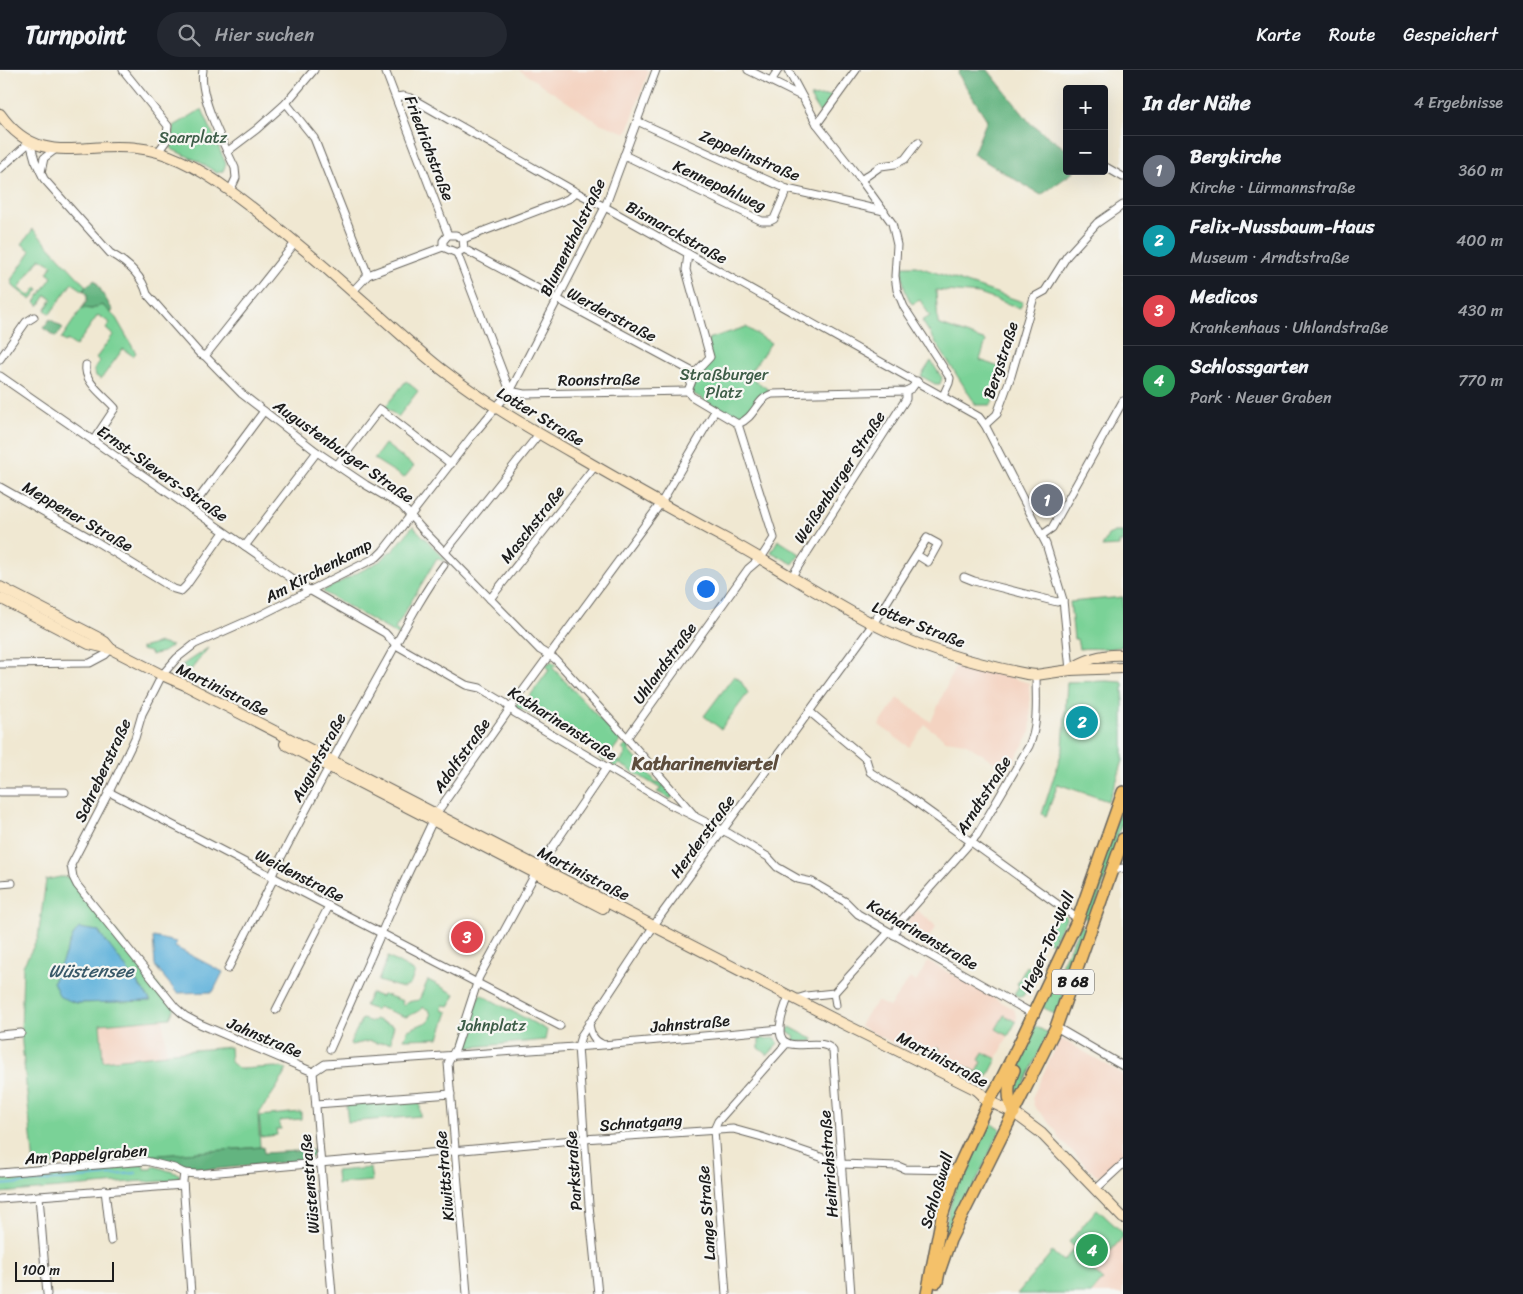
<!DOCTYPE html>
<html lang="de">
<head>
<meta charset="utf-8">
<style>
  body { margin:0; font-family:Sriracha,sans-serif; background:#242831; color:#f1f3f6 }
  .controls { position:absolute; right:15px; top:15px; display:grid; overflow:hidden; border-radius:5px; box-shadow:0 5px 20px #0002 }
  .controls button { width:45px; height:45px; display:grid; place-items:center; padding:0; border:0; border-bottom:1px solid #363941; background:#171b24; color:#f1f3f6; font:25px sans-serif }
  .scale { position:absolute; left:15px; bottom:12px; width:99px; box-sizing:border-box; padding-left:5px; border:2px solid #1c1c1c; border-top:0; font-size:14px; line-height:18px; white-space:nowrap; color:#1c1c1c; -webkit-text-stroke:4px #f6f6f2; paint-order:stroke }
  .you { position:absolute; left:705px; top:518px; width:18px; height:18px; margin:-12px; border:4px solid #fff; border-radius:50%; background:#1a73e8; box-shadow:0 0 0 8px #1a73e833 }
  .badge { display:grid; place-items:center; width:32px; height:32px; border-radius:50%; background:#8c9099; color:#fff; font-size:16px; font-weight:700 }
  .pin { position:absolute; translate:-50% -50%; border:2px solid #fff; box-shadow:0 1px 5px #0006 }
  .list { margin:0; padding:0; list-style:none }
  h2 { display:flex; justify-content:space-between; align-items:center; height:65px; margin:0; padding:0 20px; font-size:21px }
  h2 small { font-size:16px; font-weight:400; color:#9ea1a6 }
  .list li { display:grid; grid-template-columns:32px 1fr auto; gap:15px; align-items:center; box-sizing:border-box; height:70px; padding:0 20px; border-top:1px solid #363941 }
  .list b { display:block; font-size:19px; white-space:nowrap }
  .list p { margin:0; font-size:16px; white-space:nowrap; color:#9ea1a6 }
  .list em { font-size:16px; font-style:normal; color:#9ea1a6 }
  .icon { flex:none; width:28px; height:28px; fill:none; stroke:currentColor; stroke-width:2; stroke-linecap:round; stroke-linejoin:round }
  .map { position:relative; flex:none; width:1123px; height:1224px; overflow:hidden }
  header { display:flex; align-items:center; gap:30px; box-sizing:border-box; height:70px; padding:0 25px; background:#171b24; border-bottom:1px solid #363941 }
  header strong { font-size:24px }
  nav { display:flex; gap:28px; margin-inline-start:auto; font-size:18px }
  .search { width:350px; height:45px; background:#242831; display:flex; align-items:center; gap:12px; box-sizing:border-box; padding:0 18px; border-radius:28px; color:#9ea1a6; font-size:19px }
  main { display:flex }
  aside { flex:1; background:#171b24 }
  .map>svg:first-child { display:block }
</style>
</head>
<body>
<header>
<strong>Turnpoint</strong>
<div class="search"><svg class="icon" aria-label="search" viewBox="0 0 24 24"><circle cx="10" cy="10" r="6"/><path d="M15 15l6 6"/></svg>Hier suchen</div>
<nav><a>Karte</a><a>Route</a><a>Gespeichert</a></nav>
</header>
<main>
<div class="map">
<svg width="1123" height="1224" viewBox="0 0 1123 1224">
  <rect width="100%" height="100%" fill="#f6f6f2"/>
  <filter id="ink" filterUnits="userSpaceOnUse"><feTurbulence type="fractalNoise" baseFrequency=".02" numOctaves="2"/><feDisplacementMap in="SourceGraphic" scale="10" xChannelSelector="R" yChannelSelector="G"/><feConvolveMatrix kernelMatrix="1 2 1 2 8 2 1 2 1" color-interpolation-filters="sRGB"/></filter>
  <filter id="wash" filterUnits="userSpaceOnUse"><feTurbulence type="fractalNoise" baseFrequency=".0096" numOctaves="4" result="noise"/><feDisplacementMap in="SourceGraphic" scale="20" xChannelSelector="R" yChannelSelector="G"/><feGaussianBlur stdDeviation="1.12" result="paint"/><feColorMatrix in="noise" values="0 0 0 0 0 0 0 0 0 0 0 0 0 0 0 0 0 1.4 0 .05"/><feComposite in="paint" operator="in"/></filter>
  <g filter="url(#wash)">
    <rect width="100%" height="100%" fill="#f0e8d2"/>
    <g fill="#f4d3c1">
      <path d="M519,0H649L627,63L599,53Z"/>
      <path d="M957,592L1029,613L1031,653L1030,663L1008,701L965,673L946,670L925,655L909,677L879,655L898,628L931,652Z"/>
      <path d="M917,840L936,856L925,873L901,858Z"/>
      <path d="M928,891L1014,939L1017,949L988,1006L980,1010L916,985L860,956L866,945L877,931L889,937L910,908L916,912Z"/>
      <path d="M163,949L167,984L103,991L100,954Z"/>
      <path d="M1060,968L1121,1003L1123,1006V1084L1101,1106L1095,1105L1058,1067L1056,1060L1034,1036L1032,1028Z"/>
      <path d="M1123,1167V1224H1091L1102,1211L1092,1202Z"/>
    </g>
    <g fill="#7ad297" stroke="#4b775a" fill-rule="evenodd">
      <path d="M834,25L822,42H819L810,27Z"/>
      <path d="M202,39L226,94L223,101L217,103L198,91L171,79L174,56Z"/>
      <path d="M33,159L86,216L84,221L72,213L50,244L45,240L52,229L46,225L39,236L35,232L52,207L47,203L52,195L40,188L19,218L30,226L37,217L39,219L31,230L14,217L11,210L31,181L22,174Z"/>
      <path d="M903,196H916L1023,232L1020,238L979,224L936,220L938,254L986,271L980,290L1004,299L991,335H976L922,251L930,246L920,230L912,234C904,222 902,211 903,196Z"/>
      <path d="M102,234L116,248L136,283L133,286L123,279L101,309L96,306L94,300L99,291L96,288L113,265L106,259L110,253L98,245L76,276L67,270L66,272L61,269L82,238L92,239Z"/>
      <path d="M746,257L771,273L748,305L770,321C755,326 753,345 738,350L694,324L691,321L697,305L708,293V269Z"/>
      <path d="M931,291L942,308L940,314H935L921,306Z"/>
      <path d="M406,311L418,321L398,347L385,337Z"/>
      <path d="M385,374L414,396L404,408L374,389Z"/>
      <path d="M413,456L445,489L443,491L437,488L395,559L400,563L398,565L323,522V521L382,490L389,482L393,481Z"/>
      <path d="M1115,462H1123V472H1119V476L1102,477L1108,465Z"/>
      <path d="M778,470L800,484L793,494L771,482Z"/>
      <path d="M1123,527V576C1109,581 1093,577 1079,579L1077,569H1074L1070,532Z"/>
      <path d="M160,573L172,576L163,582L151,585L150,582L141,580V578Z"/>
      <path d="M208,578L190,601L182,595Z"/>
      <path d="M551,591L557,596L552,597L614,664L618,663L622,668L606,690L604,691L599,688L603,685L521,638L517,640L515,637L519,630L524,634L549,600L545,596Z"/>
      <path d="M734,606L740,610L748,623L721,659L704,646Z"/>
      <path d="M1107,611L1122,612L1123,614V690L1117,710L1108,731L1058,714L1046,746L1042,744L1063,678L1067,612Z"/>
      <path d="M627,674L632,678L628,679L656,712H661L673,726L671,729L657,722L661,719L620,694L615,697L613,696L612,693L615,689L620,692L626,683L622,679Z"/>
      <path d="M1123,732V750L1117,767L1112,789L1091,849L1088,850L1083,846Z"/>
      <path d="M60,807H73L175,937L170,948L100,954L103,991L166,984L172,982L230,977L231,992L239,999L276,997L287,999L277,1017L258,1045L260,1077L34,1096L21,963L23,896L38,868L46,810ZM79,859L98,861L151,931L76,933L53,912L73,866Z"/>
      <path d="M1061,842L1066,846V849L1052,873L1043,868L1054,848L1057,849Z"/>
      <path d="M1081,855L1087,860L1056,945L1041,936Z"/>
      <path d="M388,887L415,902L410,915L403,918L378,911Z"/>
      <path d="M1027,896L1036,901L1023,926L1020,927L1014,924L1019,916L1017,914Z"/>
      <path d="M428,910L455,924L450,936L443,935L442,940L448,942L439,968L404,969L408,960L429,951L431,945L429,940L422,937L421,940L406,947L378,937L376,940L365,936L371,923L381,927L383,924L403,931L402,934L405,935L407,932L419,930Z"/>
      <path d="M480,924L547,960L545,970L462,978Z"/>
      <path d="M1004,945L1016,952L1008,966L996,959Z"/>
      <path d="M362,949L373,952L375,949L394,956L391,966L392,972L377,973L370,971L351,975L350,973Z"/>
      <path d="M1035,956L1048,963L1019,1025L1010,1020L1012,1009Z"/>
      <path d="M790,957L813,969V971L792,972L795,966L787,961Z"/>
      <path d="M776,968L778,974L768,985L759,978V969Z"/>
      <path d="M937,977L940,978L938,982L943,985L938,994L916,985L919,981L931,987Z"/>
      <path d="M983,982L997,989L988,1006L980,1010L962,1003L965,996L977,1002L982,992L979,990Z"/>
      <path d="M419,1029L421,1046L348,1052L346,1035Z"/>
      <path d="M301,1042V1049L279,1051L281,1059H276L277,1065L261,1067L259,1046Z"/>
      <path d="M984,1049L1001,1059L935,1198L956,1113Z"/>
      <path d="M143,1094L144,1099H152L154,1096L179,1104L180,1110L150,1112L143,1111L0,1123V1107C10,1106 41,1106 47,1102Z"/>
      <path d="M370,1098L372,1111L337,1114L336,1101Z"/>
      <path d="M1097,1139L1123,1163V1167L1093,1201L1103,1210L1091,1224H1017L1052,1182L1063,1191L1075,1178L1069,1172Z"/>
    </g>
    <g fill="#63b480" stroke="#40684e">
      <path d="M960,0H988L1031,54L1067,80V101H1075L1041,125L973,84L987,50L958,4Z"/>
      <path d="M95,210L113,241L111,243L102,235L92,239L82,238L87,231V224L84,221L86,216Z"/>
      <path d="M50,249L63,258L56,267L43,258Z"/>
      <path d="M263,1077L264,1083L313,1080V1086L309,1090L196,1101L190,1100V1095H182L146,1086Z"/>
    </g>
    <g fill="#61b2db" stroke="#3e677c">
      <path d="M79,858L98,861L151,931L76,933L60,927L53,912L73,866Z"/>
      <path d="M153,867L176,872L175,877L223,902L213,922L177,923L155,896Z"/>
    </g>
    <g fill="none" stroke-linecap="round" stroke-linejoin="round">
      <g stroke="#61b2db" stroke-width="2">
        <path d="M41,1105V1109L44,1111"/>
        <path d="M0,1115L136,1103"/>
      </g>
    </g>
  </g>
  <g filter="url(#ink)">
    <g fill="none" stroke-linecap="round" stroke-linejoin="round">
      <g stroke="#66635c" stroke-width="9">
        <g id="street">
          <path d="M123,0L168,56L166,71L158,82"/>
          <path d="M203,0C198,26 224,74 235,98L236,108L230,121"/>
          <path d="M385,0L448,165"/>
          <path d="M656,0L605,137L515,312L510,321L472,366L383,481L377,487L263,544L195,574L177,588L162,605L155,619L142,644L135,668L109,722L71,795L73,807L77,815L175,937L185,946L200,954L313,1002L325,994L603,975L780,959"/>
          <path d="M748,0L801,26"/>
          <path d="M788,0L817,54L861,110L892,153L897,175L895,206L897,220L904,237L950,308L949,313L943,326"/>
          <path d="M771,11L778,0"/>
          <path d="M396,27L403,26L411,28L576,122L605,137L979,347L985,355L1046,474L1063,530L1070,600"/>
          <path d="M286,33L314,68L368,205L353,221"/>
          <path d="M637,51L787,119L884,141"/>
          <path d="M817,54L856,0"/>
          <path d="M30,72L35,90L44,109L110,183C126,192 142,205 147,224L200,284L205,286L242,324L264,341L317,382L366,415L402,436L421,458L540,580L555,589L627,668L694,745"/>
          <path d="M228,81L257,59L286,33L314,0"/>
          <path d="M624,85L762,151H770L774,149L787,119"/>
          <path d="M1104,96L1123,107"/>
          <path d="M0,99L30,72"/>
          <path d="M41,102L44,88L56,79"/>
          <path d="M861,110L881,96L895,94L905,89L918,72"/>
          <path d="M448,165H456L463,169L464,179L457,183L443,177V171Z"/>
          <path d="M463,169L568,129L576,122"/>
          <path d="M464,179L695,303"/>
          <path d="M457,183L510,321L524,324L688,321"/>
          <path d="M688,184L686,200L710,287L695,303L688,321L691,326L738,354C756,347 756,329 772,324L906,321L912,318L917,311"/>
          <path d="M368,205L443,177"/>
          <path d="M205,286L295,173"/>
          <path d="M0,289L26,252L34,247"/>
          <path d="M86,295C83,312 105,326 115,338L93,371"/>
          <path d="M0,306L304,517L385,563L396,575L466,615L480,618L505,633L515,643L669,734L730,764L768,787L777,797L798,809L812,812L846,832L858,844L1033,944"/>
          <path d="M985,355L997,344L1011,306L1034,227L1045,221L1067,186L1097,153L1123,135"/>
          <path d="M337,395L380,339L451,394"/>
          <path d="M0,417L92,469L174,519L181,521L186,516L224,462"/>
          <path d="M191,439L264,341"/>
          <path d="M1042,465L1052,458L1123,331"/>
          <path d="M245,476L317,382"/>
          <path d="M445,482L539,364"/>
          <path d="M792,506L906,329V321"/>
          <path d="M964,507L974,511L1057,532L1063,530"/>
          <path d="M490,529L595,396"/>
          <path d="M0,594L90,593L105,585L111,579"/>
          <path d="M810,642L866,689L870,702L906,725L1078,849"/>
          <path d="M627,668L748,499L761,488L774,468L738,354"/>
          <path d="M0,722H65"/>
          <path d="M109,722L560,956"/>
          <path d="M1111,804L1115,800L1123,798"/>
          <path d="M0,814L12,813"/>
          <path d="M319,855L329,836"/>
          <path d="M894,865L898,854L977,765L1029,676C1039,653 1036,629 1036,605"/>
          <path d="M228,899L272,812V806L274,801C310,732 346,664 384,596C403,562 421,526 444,495"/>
          <path d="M834,923L836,935"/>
          <path d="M789,926C757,1004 819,959 833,981L851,1224"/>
          <path d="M796,929L806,926L834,923L889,862"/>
          <path d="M276,940L317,860"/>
          <path d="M589,953C590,963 593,970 602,974"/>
          <path d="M1056,957L1123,996"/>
          <path d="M0,965L21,963"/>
          <path d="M330,979L402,816L436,744L514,633L661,433L715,341"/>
          <path d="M313,1002L332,1224"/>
          <path d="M316,1034L451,1024"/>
          <path d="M0,1103L146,1091L174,1098L184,1103L197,1104L584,1069L733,1059L762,1067L841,1094L898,1096L905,1099L957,1100"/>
          <path d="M184,1103L183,1111L191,1224"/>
          <path d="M105,1120L111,1171"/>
          <path d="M1095,1120L1123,1094"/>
          <path d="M39,1126L47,1224"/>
          <path d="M0,1129L183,1115"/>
          <path d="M467,1224L448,993L456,978L479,907L539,797L607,697"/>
          <path d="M598,1224L589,1135L578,976L581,966L661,845L873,554L927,468L938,474L928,492L917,485"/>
          <path d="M726,1224L714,1060L718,1051L787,973"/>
        </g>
      </g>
      <g stroke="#66635c" stroke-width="12">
        <g id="secondary">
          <path d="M0,44C39,99 83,71 137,78C169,81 203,101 229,120C272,152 314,187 354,223C383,248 410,274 440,298C482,331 529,358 576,385C626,414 677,443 728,470C777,497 824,528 873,554C919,578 977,594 1027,604L1036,605L1070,600L1123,598"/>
          <path d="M0,517L97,567L105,572L110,578"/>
          <path d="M0,528L89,574L111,579L162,605L185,615L842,953L977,1020L989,1031"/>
          <path d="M1070,600C1086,589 1104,584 1123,585"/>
          <path d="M285,674L603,838"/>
          <path d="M984,1029L1014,1043L1041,1063L1123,1148"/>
        </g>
      </g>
      <g stroke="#66635c" stroke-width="14">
        <g id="primary">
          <path d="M1014,1000C1007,1015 1007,1028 1014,1043"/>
          <path d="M937,1212L939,1202L950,1170L1056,957L1123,769"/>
          <path d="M927,1224L942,1146L957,1100L989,1031L998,1016L1021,970L1078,849L1123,722"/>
        </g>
      </g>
      <use href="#street" stroke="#fff" stroke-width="7"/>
      <use href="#secondary" stroke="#fbe6c3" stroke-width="10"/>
      <use href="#primary" stroke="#f4c16a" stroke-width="11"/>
    </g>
  </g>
  <g text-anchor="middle" stroke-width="4.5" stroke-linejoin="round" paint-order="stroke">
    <rect fill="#f6f6f2" stroke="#5d5d5c" stroke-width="1" x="1052" y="899.5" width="42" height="25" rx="4"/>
    <g font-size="15" font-weight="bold" fill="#1c1c1c">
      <text x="1073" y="917">B 68</text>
    </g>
    <g font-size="16" fill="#3d5c47" stroke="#f6f6f2">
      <text x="193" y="73">Saarplatz</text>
      <text x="724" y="310">Straßburger<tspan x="724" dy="18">Platz</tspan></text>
      <text x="492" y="961">Jahnplatz</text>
    </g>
    <g font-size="16" fill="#1c1c1c" stroke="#f6f6f2">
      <text transform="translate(430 78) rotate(69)" y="6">Friedrichstraße</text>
      <text transform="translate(750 85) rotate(23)" y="6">Zeppelinstraße</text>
      <text transform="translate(720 115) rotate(25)" y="6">Kennepohlweg</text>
      <text transform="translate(677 162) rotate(29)" y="6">Bismarckstraße</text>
      <text transform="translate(572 167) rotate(-64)" y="6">Blumenthalstraße</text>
      <text transform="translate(612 244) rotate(28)" y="6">Werderstraße</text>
      <text transform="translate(1000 290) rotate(-72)" y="6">Bergstraße</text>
      <text transform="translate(599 309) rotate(-1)" y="6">Roonstraße</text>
      <text transform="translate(541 346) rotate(31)" y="6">Lotter Straße</text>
      <text transform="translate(344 381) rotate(35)" y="6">Augustenburger Straße</text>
      <text transform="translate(163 403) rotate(35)" y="6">Ernst-Sievers-Straße</text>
      <text transform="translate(839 407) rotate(-57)" y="6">Weißenburger Straße</text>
      <text transform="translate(78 446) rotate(30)" y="6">Meppener Straße</text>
      <text transform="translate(532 454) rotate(-52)" y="6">Maschstraße</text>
      <text transform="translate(318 500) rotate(-28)" y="6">Am Kirchenkamp</text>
      <text transform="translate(919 554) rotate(22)" y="6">Lotter Straße</text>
      <text transform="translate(664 593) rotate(-54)" y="6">Uhlandstraße</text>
      <text transform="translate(223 619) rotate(26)" y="6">Martinistraße</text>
      <text transform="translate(563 653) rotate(32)" y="6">Katharinenstraße</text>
      <text transform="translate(461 685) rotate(-55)" y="6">Adolfstraße</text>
      <text transform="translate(318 687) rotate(-62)" y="6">Auguststraße</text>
      <text transform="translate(102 700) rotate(-65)" y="6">Schreberstraße</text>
      <text transform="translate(983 725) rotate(-58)" y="6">Arndtstraße</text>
      <text transform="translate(702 766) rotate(-54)" y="6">Herderstraße</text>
      <text transform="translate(584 803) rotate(27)" y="6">Martinistraße</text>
      <text transform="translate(300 805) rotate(27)" y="6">Weidenstraße</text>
      <text transform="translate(923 864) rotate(30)" y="6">Katharinenstraße</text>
      <text transform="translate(1047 872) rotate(-66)" y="6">Heger-Tor-Wall</text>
      <text transform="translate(690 953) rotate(-5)" y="6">Jahnstraße</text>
      <text transform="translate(265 967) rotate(23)" y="6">Jahnstraße</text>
      <text transform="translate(943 989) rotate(28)" y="6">Martinistraße</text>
      <text transform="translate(641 1052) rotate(-4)" y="6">Schnatgang</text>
      <text transform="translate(86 1084) rotate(-4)" y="6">Am Pappelgraben</text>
      <text transform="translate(828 1094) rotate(-94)" y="6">Heinrichstraße</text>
      <text transform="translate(573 1101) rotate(-94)" y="6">Parkstraße</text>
      <text transform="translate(444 1106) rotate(-95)" y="6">Kiwittstraße</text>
      <text transform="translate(309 1114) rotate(-95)" y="6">Wüstenstraße</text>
      <text transform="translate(936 1120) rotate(-73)" y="6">Schloßwall</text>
      <text transform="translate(706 1143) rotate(-94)" y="6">Lange Straße</text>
    </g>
    <g font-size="18" font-style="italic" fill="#385868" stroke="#f6f6f2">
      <text x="91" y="907">Wüstensee</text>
    </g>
    <g font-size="19" font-weight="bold" fill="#5d4d3d" stroke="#f6f6f2">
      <text x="705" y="700">Katharinenviertel</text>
    </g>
  </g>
</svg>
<div class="controls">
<button>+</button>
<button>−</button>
</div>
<div class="scale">100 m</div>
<div class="you"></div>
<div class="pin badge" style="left:1047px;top:430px;background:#6b7280">1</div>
<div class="pin badge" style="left:1082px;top:652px;background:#0f9aa8">2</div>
<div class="pin badge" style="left:467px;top:867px;background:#e0444e">3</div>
<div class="pin badge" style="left:1092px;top:1180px;background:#2e9e5b">4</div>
</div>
<aside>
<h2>In der Nähe<small>4 Ergebnisse</small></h2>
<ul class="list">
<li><span class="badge" style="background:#6b7280">1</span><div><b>Bergkirche</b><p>Kirche · Lürmannstraße</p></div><em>360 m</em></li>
<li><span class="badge" style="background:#0f9aa8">2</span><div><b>Felix-Nussbaum-Haus</b><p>Museum · Arndtstraße</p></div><em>400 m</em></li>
<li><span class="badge" style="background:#e0444e">3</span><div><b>Medicos</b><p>Krankenhaus · Uhlandstraße</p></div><em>430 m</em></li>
<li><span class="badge" style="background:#2e9e5b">4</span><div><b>Schlossgarten</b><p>Park · Neuer Graben</p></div><em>770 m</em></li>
</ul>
</aside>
</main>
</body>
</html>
